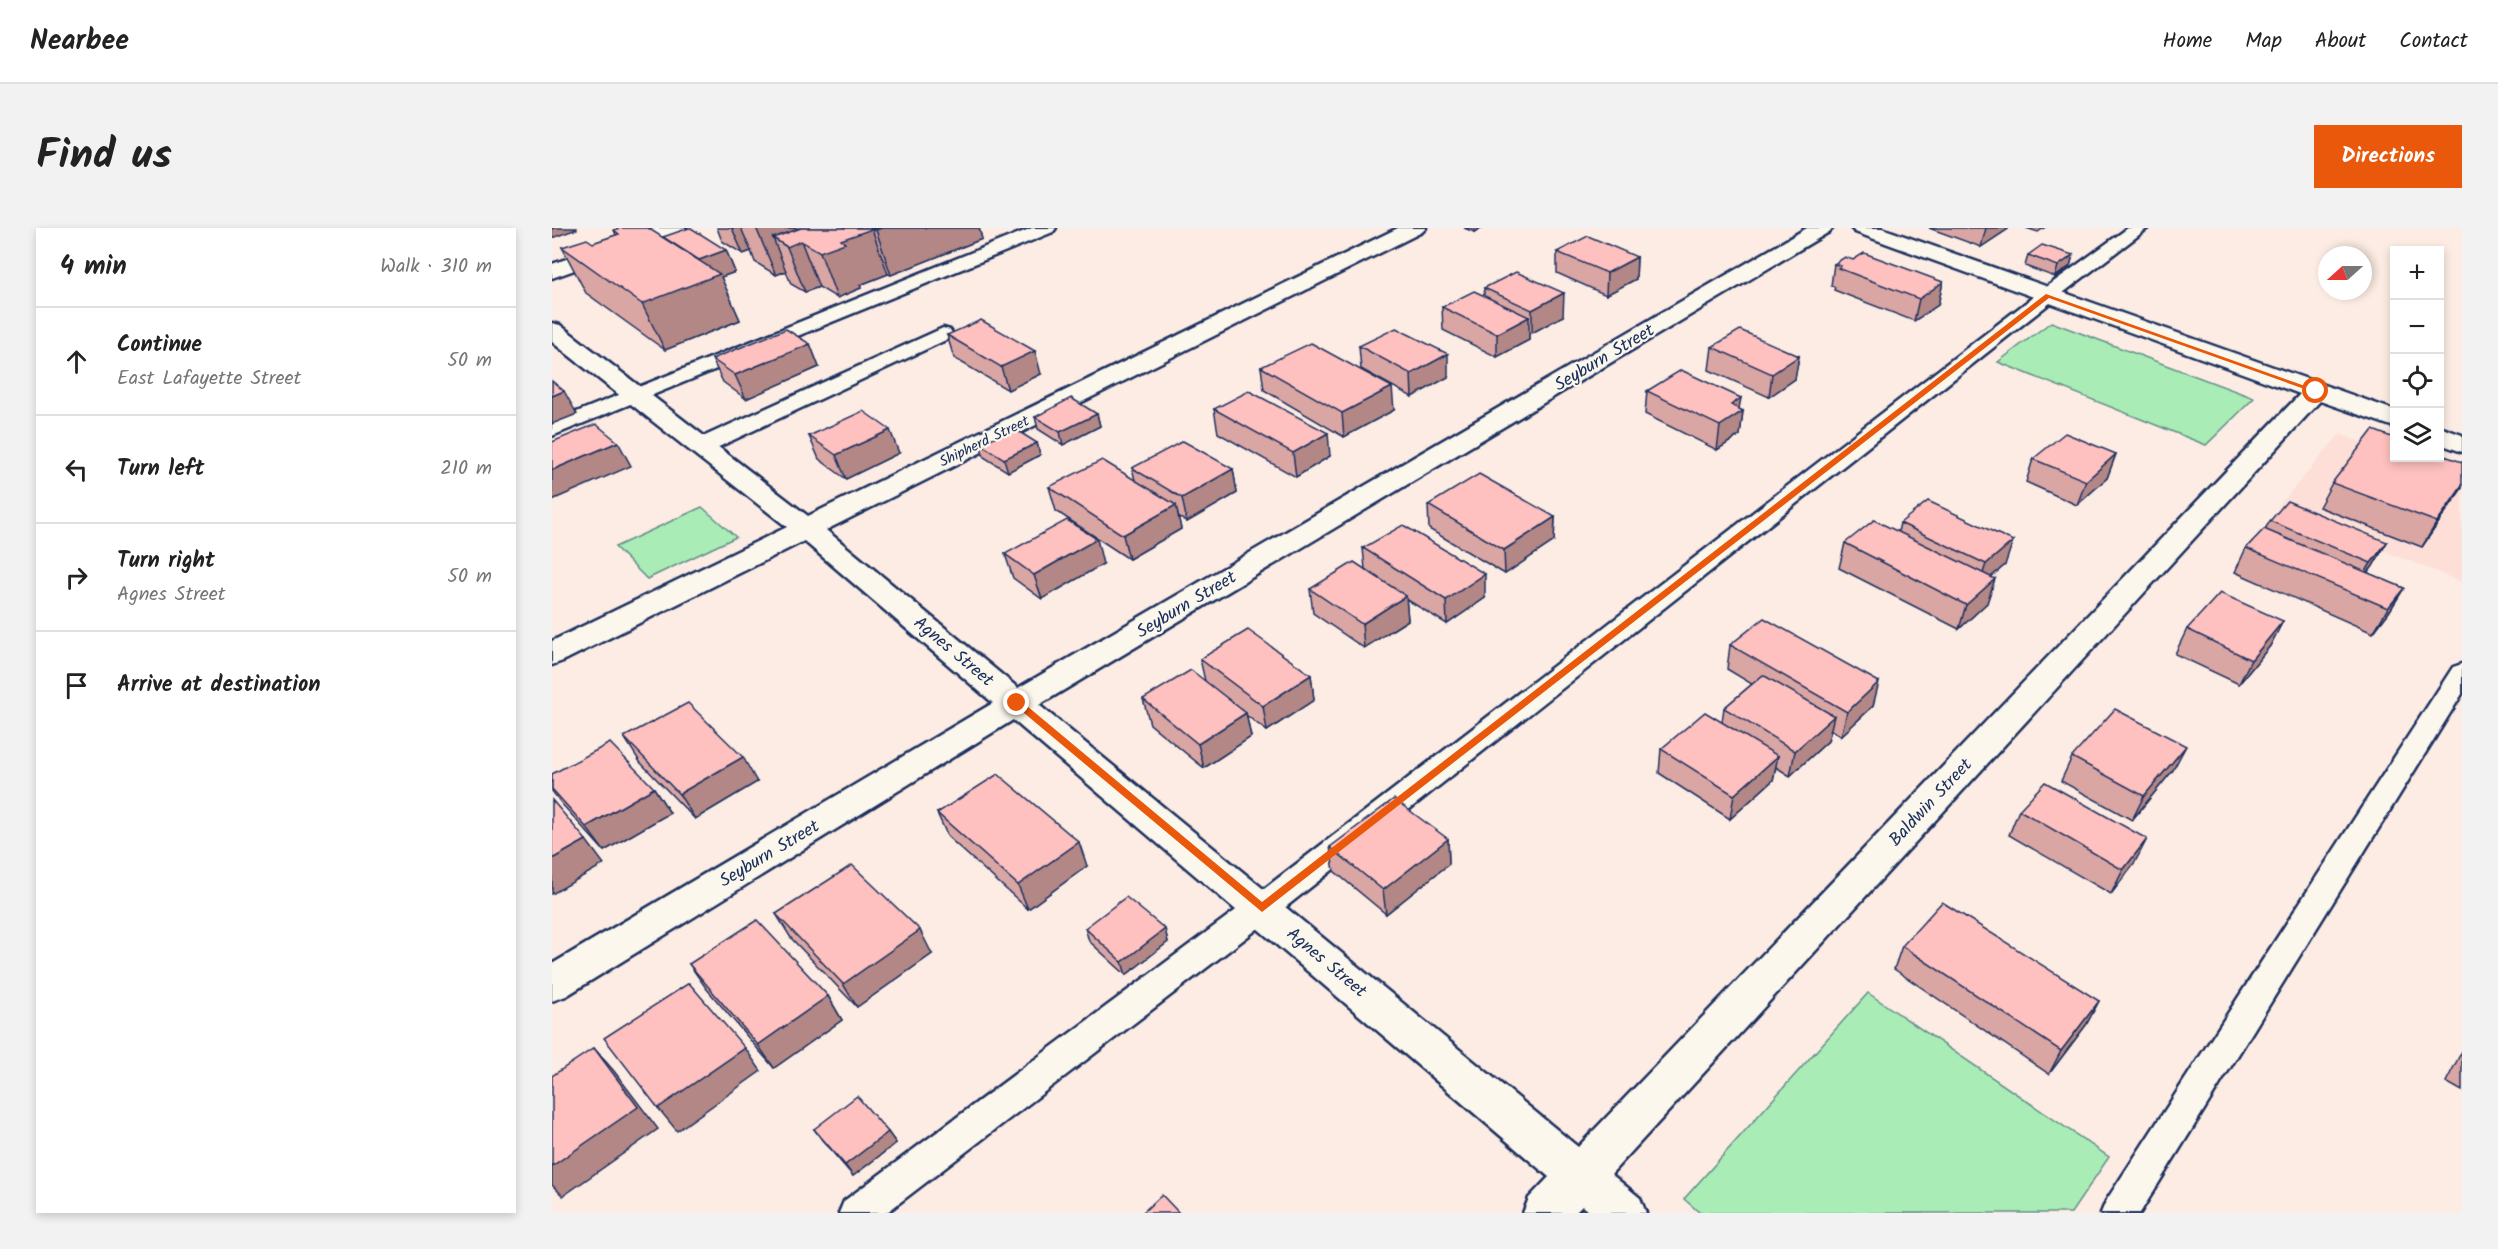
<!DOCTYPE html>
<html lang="en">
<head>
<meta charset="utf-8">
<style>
  body { margin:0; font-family:Kalam,sans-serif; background:#f2f2f2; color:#222 }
  .controls { position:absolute; right:18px; top:18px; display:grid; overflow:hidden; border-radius:0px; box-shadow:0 3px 9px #0003 }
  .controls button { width:54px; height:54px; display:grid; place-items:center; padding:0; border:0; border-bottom:2px solid #e0e0e0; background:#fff; color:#222; font:30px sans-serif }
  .compass { position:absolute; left:1766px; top:18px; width:54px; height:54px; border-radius:50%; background:#fff; box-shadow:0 3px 9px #0003; rotate:249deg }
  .stop { position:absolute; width:18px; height:18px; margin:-14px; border:4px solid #ea580c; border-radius:50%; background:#fff }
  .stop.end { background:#ea580c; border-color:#fff; box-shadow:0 2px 6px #0008 }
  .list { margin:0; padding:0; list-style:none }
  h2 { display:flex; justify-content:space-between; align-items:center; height:78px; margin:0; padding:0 24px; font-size:26px }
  h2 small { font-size:20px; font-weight:400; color:#767676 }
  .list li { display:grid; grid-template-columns:39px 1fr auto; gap:18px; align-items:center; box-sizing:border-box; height:108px; padding:0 24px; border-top:2px solid #e0e0e0 }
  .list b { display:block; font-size:22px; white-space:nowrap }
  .list p { margin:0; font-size:20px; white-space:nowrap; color:#767676 }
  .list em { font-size:20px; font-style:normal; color:#767676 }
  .icon { flex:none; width:33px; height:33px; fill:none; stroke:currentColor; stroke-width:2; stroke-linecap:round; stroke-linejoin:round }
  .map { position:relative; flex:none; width:1910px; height:985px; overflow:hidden; border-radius:0px }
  header { display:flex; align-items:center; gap:36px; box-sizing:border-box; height:84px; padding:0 30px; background:#fff; border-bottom:2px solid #e0e0e0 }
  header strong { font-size:28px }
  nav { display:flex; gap:33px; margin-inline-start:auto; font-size:21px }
  .intro { display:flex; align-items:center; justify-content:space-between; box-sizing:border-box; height:144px; padding:0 36px }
  h1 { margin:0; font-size:42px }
  .button { padding:15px 27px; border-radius:0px; background:#ea580c; color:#fff; font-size:21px; font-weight:700 }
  main { display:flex; gap:36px; padding:0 36px }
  aside { flex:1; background:#fff; border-radius:0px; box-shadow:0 3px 9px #0003 }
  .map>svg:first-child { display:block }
</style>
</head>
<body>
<header>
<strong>Nearbee</strong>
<nav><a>Home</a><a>Map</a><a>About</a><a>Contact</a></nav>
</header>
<div class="intro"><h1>Find us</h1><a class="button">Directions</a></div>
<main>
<aside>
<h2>4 min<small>Walk · 310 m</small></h2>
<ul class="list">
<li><svg class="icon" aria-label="ahead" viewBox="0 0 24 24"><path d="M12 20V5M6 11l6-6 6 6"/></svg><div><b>Continue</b><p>East Lafayette Street</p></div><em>50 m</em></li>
<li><svg class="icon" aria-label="left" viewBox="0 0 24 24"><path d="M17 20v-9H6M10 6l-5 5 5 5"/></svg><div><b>Turn left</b></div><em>210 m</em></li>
<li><svg class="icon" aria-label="right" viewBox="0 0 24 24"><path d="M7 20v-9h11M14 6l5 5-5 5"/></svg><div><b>Turn right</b><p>Agnes Street</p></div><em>50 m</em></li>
<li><svg class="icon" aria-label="arrive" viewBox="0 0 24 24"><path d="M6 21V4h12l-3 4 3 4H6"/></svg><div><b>Arrive at destination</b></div></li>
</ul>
</aside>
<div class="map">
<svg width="1910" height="985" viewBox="0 0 1910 985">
  <rect width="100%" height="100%" fill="#fcece3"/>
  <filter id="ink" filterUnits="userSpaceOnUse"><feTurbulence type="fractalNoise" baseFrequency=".0167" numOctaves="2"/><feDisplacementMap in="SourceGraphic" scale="12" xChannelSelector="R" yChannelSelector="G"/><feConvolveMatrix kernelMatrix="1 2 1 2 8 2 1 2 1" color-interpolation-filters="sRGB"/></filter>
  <g filter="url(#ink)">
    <path fill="#fddfd8" d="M1788,206L1842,226V230L1910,251V354L1725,280Z"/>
    <g fill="#aaecb5" stroke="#628e8a" stroke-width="1.5">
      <path d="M1499,94L1702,170L1654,217L1446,134Z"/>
      <path d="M150,279L184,309L95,351L63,319Z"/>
      <path d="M1316,765L1557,929L1519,985H1148L1132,971Z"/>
    </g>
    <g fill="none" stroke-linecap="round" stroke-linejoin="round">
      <g stroke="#1b2f5e" stroke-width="5">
        <g id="lane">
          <path d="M480,0H504L501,4L0,208V194Z"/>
          <path d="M1576,0H1596L1503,71L721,689L334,985H287L292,973L699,671L1489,63Z"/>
          <path d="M391,100L398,102L401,106L398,110L158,223L150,224L142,223L139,218L142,213Z"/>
          <path d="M1910,436V466L1588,985H1549L1554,973L1901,439Z"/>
        </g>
      </g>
      <g stroke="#1b2f5e" stroke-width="5">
        <g id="street">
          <path d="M846,0H874L870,4L274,302L466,460L1255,0H1281L1277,4L487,477L1026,919L1748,166L1303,4L1299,0H1330L1842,182V199L1768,173L1059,946L1088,970L1094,985H1038L1030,978L1023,985H971L977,970L997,949L461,492L14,768L0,773V736L441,475L252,313L11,433L0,437V413L235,299L0,114V95L8,97L256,288Z"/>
          <path d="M1888,199L1910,207V224L1888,216Z"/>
        </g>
      </g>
      <g stroke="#1b2f5e" stroke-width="5">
        <path id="secondary" d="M103,0H134L130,4L0,50V36Z"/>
      </g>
      <use href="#lane" fill="#fbf7ec" fill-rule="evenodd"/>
      <use href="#street" fill="#fbf7ec" fill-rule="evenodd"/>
      <use href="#secondary" fill="#fbf7ec" fill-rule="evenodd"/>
    </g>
    <g fill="#daa6a4" stroke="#1b2f5e" stroke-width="1.5">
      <path d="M165,0H427L430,11L339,47L336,46L308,57L309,60L285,70L267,59L253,64L239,56L234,43L224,47L203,34L199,23L191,26L170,13Z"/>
      <path d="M912,0H931L922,4Z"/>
      <path d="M1377,0H1456V1L1429,19Z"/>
      <path d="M1474,0H1492L1486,4Z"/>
      <path d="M62,2L111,9L174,22L183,44L169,49L188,92L113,122L34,65L10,19L41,15L64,7Z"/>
      <path d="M1005,24L1085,29L1084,51L1054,67L1005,45Z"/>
      <path d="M1476,27H1521L1518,38L1503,49L1473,38Z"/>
      <path d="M1301,32L1391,54L1386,77L1362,93L1282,62L1283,59L1279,58L1282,36Z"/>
      <path d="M932,60L1011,88L980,105L977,104V112L945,129L891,102L890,79L932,68Z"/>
      <path d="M395,107L489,146L456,162L402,130Z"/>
      <path d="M258,116L267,139L194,171L171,154L160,131Z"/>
      <path d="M807,118L896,149L860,169L809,141Z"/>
      <path d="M1160,119L1247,128L1243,151L1217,169L1157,142Z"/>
      <path d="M709,139L842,182L792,209L712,162Z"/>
      <path d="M1095,163L1187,181L1191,183L1188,207L1165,222L1093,186Z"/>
      <path d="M662,181L778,228L744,249L666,205Z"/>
      <path d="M545,186L548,198L511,217L486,201L483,189Z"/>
      <path d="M257,208L347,225L294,251L267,231Z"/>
      <path d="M485,215L488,227L456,244L432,229L428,216Z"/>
      <path d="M1564,226L1555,250L1525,277L1474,254L1481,231Z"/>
      <path d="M580,240L681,241L685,265L635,294L626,289L629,301L577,331L504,283L497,259L583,252Z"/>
      <path d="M1780,255L1910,260L1870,319L1767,279Z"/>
      <path d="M876,277L1003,289L1002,313L953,346L877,301Z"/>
      <path d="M1718,293L1835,314L1821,338L1816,345L1852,360L1837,384L1821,405L1683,344L1694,320L1713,301Z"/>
      <path d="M1348,295L1453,337L1439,349L1435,375L1407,401L1287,340L1293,315L1346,304Z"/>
      <path d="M811,320L933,370L895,396L854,371L856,392L812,420L761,385L758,361L813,341Z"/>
      <path d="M453,326L551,336L490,371L461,350Z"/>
      <path d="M1731,393L1718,418L1687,456L1623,426L1635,401Z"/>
      <path d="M1178,417L1321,478L1289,508L1279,502L1276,513L1238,548L1224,539L1221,552L1178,591L1107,545L1109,521L1170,494L1172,480L1200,456L1175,441Z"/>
      <path d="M648,431L759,447L762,472L715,503L694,487L699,509L652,540L598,496L591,471L653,453Z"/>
      <path d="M72,509L205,554L143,591L88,534Z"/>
      <path d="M1520,529L1621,542L1580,592L1509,553Z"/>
      <path d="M0,546L102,560L118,585L52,623L9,575L0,563Z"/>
      <path d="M1467,582L1582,636L1559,666L1457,607Z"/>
      <path d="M385,585L535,638L476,681L396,609Z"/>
      <path d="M896,611L897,636L834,686L782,643L778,619Z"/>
      <path d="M224,686L380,726L305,779L239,710Z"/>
      <path d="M533,700L613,701L616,714L574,747L537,713Z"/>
      <path d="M1350,718L1547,773L1534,797L1497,846L1342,741Z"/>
      <path d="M137,736L276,768L290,792L222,840L154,760Z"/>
      <path d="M1910,823V863L1894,854Z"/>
      <path d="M262,901L336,904L344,915L301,948L270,912Z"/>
    </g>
    <g fill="#b28786" stroke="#1b2f5e" stroke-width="1.5">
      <path d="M0,0H25V1L0,10Z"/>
      <path d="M180,0H189L199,23L191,26Z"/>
      <path d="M203,0H244L267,59L253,64L235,19L221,10L234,43L224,47L205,2Z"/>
      <path d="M289,0H427L430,11L339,47L324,2L320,1L336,46L308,57L309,60L285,70L268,24Z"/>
      <path d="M922,0H931L922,4Z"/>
      <path d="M1434,0H1456V1L1429,19Z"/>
      <path d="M174,22L183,44L169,49L188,92L113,122L90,76L139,35Z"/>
      <path d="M1521,27L1518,38L1503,49L1506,38Z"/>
      <path d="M1085,29L1084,51L1054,67L1055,45Z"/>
      <path d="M1391,54L1386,77L1362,93L1367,71Z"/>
      <path d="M1012,65L1011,88L980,105V82Z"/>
      <path d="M977,89V112L945,129V106Z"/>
      <path d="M258,116L267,139L194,171L183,147Z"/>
      <path d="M483,123L489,146L456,162L449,139Z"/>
      <path d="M896,126V149L860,169L859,146Z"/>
      <path d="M1247,128L1243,151L1217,169L1220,146Z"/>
      <path d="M840,159L842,182L792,209L790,185Z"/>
      <path d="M12,163L25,186L0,196V168Z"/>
      <path d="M1189,170L1186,186L1191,183L1188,207L1165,222L1168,198L1179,177Z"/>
      <path d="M545,186L548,198L511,217L508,204Z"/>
      <path d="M338,202L347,225L294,251L284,227Z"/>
      <path d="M776,205L778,228L744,249L741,225Z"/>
      <path d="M66,214L79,238L0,272V242Z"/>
      <path d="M485,215L488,227L456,244L452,231Z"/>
      <path d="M1564,226L1555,250L1525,277L1534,253Z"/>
      <path d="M681,241L685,265L635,294L630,270Z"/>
      <path d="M1910,258V260L1870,319L1885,294Z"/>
      <path d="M624,277L629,301L577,331L571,307Z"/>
      <path d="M1003,289L1002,313L953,346L952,322Z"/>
      <path d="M545,311L551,336L490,371L482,347Z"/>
      <path d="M1461,313L1453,337L1426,360L1434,336Z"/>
      <path d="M1835,314L1821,338L1805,359L1819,335Z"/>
      <path d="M933,346V370L895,396L894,372Z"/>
      <path d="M1443,351L1435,375L1407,401L1414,377Z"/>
      <path d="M1852,360L1837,384L1821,405L1836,380Z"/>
      <path d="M854,368L856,392L812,420L810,396Z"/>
      <path d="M1731,393L1718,418L1687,456L1699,432Z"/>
      <path d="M759,447L762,472L715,503L711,478Z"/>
      <path d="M1327,454L1321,478L1289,508L1295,484Z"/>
      <path d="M694,485L699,509L652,540L646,516Z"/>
      <path d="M1282,488L1276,513L1238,548L1243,523Z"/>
      <path d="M1634,518L1621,542L1580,592L1592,568Z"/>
      <path d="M1226,528L1221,552L1178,591L1182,567Z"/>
      <path d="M191,529L205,554L143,591L127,566Z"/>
      <path d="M102,560L118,585L52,623L34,599Z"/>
      <path d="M896,611L897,636L834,686L831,662Z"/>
      <path d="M1595,611L1582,636L1559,666L1571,642Z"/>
      <path d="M34,612L52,636L0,666V631Z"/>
      <path d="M527,614L535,638L476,681L466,657Z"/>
      <path d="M613,701L616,714L574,747L570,734Z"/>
      <path d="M368,702L380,726L305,779L291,756Z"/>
      <path d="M276,768L290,792L222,840L206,817Z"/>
      <path d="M1547,773L1534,797L1497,846L1509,823Z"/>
      <path d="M42,820L62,843L106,901L11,968L0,957V938Z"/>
      <path d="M193,820L209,843L125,903L106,880Z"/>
      <path d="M336,904L344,915L301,948L293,937Z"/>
    </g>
    <g fill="#fec1bf" stroke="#1b2f5e" stroke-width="1.5">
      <path d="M68,0H96L168,46L90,76L10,19L35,11L41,15L67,6L62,2Z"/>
      <path d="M137,0H139L174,22L147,32L111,9Z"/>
      <path d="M249,0H330L324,2L320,1L289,12L293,15L268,24L249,13L235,19L221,10Z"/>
      <path d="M1036,8L1085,29L1055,45L1005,24Z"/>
      <path d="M1490,17L1521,27L1506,38L1476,27Z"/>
      <path d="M1312,25L1391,54L1367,71L1286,40L1289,38L1282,36L1293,29L1301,32Z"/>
      <path d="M964,44L1012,65L980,82L932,60Z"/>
      <path d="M922,63L977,89L945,106L890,79Z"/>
      <path d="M429,92L483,123L449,139L395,107Z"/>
      <path d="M844,100L896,126L859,146L807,118Z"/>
      <path d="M234,101L258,116L183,147L160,131Z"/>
      <path d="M1188,102L1247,128L1220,146L1160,119Z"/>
      <path d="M759,115L840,159L790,185L709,139Z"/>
      <path d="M1129,142L1189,170L1179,177L1191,183L1168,198L1095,163Z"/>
      <path d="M0,153L12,163L0,168Z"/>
      <path d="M697,163L776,205L741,225L662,181Z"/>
      <path d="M519,170L545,186L508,204L483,189Z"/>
      <path d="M311,183L338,202L284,227L257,208Z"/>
      <path d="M44,196L66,214L0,242V214Z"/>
      <path d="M461,200L485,215L452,231L428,216Z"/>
      <path d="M1821,202L1842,210V230H1887V226L1910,234V258L1885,294L1780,255Z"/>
      <path d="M1513,205L1564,226L1534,253L1481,231Z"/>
      <path d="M631,213L681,241L630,270L580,240Z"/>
      <path d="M550,232L624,277L571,307L497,259Z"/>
      <path d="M927,246L1003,289L952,322L876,277Z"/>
      <path d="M1376,273L1461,313L1434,336L1348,295Z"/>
      <path d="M1735,273L1835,314L1819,335L1718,293Z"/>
      <path d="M515,292L545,311L482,347L453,326Z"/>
      <path d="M1322,292L1443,351L1414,377L1293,315Z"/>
      <path d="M851,297L933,346L894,372L811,320Z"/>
      <path d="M1712,301L1852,360L1836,380L1694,320Z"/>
      <path d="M802,334L854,368L810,396L758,361Z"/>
      <path d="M1668,365L1731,393L1699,432L1635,401Z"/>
      <path d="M1212,390L1327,454L1295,484L1178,417Z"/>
      <path d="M696,402L759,447L711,478L648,431Z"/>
      <path d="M639,442L694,485L646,516L591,471Z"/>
      <path d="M1211,447L1282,488L1243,523L1172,480Z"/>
      <path d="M136,475L191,529L127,566L72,509Z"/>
      <path d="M1563,481L1634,518L1592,568L1520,529Z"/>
      <path d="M1153,484L1226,528L1182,567L1109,521Z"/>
      <path d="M58,515L102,560L34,599L0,561V546Z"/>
      <path d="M446,546L527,614L466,657L385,585Z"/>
      <path d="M1493,554L1595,611L1571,642L1467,582Z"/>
      <path d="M842,571L896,611L831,662L778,619Z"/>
      <path d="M0,572L34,612L0,631Z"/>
      <path d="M300,637L368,702L291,756L224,686Z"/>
      <path d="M574,669L613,701L570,734L533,700Z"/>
      <path d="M1390,674L1547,773L1509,823L1350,718Z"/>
      <path d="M205,692L276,768L206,817L137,736Z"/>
      <path d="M137,755L193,820L106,880L52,810Z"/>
      <path d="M42,820L86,879L0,938V848Z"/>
      <path d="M305,868L336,904L293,937L262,901Z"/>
      <path d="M610,967L627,985H590Z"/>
    </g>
  </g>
  <path fill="#ea580c" d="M1494,66L1767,163L1761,164L1497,70L710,684L460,475L462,473H469L710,674Z"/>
  <g text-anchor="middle" stroke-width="4.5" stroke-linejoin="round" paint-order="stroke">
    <g font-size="15" fill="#1b2f5e" stroke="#fbf7ec">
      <text transform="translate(432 213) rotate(-26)" y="5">Shipherd Street</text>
    </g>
    <g font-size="18" fill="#1b2f5e" stroke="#fbf7ec">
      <text transform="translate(1052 129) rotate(-31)" y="6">Seyburn Street</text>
      <text transform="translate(634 376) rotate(-31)" y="6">Seyburn Street</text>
      <text transform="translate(402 423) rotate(40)" y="6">Agnes Street</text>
      <text transform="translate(1378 574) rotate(-47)" y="6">Baldwin Street</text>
      <text transform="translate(217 625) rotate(-31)" y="6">Seyburn Street</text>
      <text transform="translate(775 734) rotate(40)" y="6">Agnes Street</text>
    </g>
  </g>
</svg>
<div class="controls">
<button>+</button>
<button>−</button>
<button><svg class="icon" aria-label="locate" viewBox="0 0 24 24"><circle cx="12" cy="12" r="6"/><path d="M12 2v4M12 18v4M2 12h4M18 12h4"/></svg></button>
<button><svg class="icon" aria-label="layers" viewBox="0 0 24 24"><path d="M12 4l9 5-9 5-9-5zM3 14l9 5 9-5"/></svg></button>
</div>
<svg class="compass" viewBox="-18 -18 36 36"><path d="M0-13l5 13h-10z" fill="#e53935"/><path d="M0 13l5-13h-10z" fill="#767676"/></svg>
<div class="stop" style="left:1764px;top:163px"></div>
<div class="stop end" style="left:465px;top:475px"></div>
</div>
</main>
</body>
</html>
